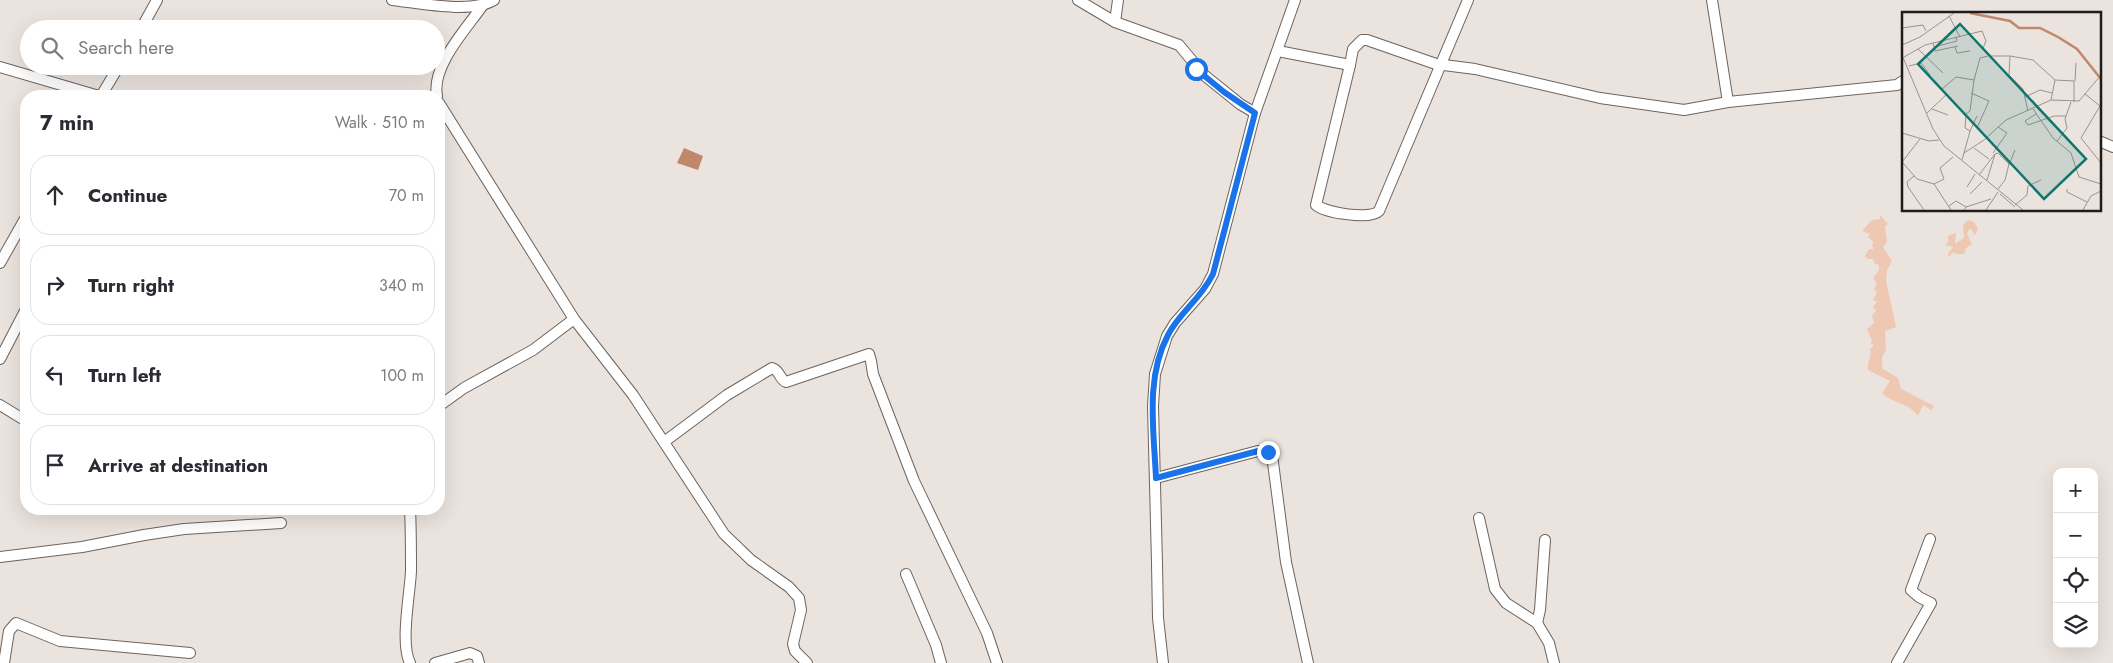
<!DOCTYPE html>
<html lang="en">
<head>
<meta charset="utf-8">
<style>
  body { margin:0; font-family:Jost,sans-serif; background:#f7f7f7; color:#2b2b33 }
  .controls { position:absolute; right:15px; bottom:15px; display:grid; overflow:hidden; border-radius:10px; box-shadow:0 5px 20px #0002 }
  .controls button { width:45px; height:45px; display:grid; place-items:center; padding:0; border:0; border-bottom:1px solid #e1e1e2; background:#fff; color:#2b2b33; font:25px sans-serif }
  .stop { position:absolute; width:15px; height:15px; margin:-11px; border:4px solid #1a73e8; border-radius:50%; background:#fff }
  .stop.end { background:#1a73e8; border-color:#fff; box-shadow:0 1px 5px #0008 }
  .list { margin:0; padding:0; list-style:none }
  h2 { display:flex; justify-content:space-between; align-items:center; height:65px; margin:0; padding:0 20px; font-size:21px }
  h2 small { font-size:16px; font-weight:400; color:#7c7c81 }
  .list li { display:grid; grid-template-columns:32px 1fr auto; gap:15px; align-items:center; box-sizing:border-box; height:80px; margin:0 10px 10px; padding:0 10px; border:1px solid #e1e1e2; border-radius:20px }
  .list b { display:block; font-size:19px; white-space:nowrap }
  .list em { font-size:16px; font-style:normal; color:#7c7c81 }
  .icon { flex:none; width:28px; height:28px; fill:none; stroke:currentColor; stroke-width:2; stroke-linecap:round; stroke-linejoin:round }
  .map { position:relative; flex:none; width:2113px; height:663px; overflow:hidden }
  .search { position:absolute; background:#fff; box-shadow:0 5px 20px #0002; left:20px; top:20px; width:425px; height:55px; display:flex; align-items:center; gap:12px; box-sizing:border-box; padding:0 18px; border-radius:28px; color:#7c7c81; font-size:19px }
  .panel { position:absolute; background:#fff; box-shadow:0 5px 20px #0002; left:20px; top:90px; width:425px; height:425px; border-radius:20px }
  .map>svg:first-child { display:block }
</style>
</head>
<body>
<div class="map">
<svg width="2113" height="663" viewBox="0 0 2113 663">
  <rect width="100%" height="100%" fill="#ebe3de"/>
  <g fill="#efc8b3">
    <path d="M1880,215L1888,224L1885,226L1887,242L1883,247L1892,261L1887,270L1886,281L1896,327L1885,331L1886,350L1882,357V365L1883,369L1898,378L1901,389L1934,406L1931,410L1923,405L1918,416C1908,402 1893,404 1882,393L1890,381L1868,370C1866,363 1873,356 1870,349L1874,345L1870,343L1872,341L1867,329L1874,323L1872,315L1876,311L1873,307L1877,302L1873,300L1877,293L1874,289L1877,283L1873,278L1879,270V265L1875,264L1873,259H1867L1865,256L1869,249H1874L1872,246L1873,242L1868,237L1870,234L1862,231L1872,220L1880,219Z"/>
    <path d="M1968,220L1974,222L1978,229L1975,235L1971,229H1969L1967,234L1972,244L1966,248L1964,254H1956L1954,252L1948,257V254L1953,247L1945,245L1948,242V236L1956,233L1955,244L1964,238L1963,225Z"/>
  </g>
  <path fill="#c0886a" d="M684,148L703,156L698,170L677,163Z"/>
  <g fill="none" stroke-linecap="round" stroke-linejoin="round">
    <g stroke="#6c6460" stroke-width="12">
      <g id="minor">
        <path d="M392,0C419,3 471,14 494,0"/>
        <path d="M1078,0L1115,22L1179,45L1204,75L1240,104L1255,113"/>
        <path d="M1712,0L1728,102"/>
        <path d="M1115,22L1118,0"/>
        <path d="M141,29L157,0"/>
        <path d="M1278,51L1350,65L1353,49L1362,40H1367L1436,64L1475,69L1600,98L1684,110L1728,102L1897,85L1903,81"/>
        <path d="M1350,65L1316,205C1326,213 1370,220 1379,211L1468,0"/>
        <path d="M0,67L99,96"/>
        <path d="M101,96L119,66"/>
        <path d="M437,96C431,66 467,28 483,5"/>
        <path d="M439,103L574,319L633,395L724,534L751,560L789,587L799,598L801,610L793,644L795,651L807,663"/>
        <path d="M2099,141L2113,147"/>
        <path d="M0,263L26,217"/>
        <path d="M0,359L26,309"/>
        <path d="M0,405L26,421"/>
        <path d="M439,406L464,388L533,350L574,319"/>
        <path d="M664,442L727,395L772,368C780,370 779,379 786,382L869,354L871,361L873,374L914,481L987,633L997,663"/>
        <path d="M1156,478L1258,451H1265L1272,455L1286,562L1308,663"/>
        <path d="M1479,518L1495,589L1506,603L1537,623L1549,643L1554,663"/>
        <path d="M0,557L82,547L144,535L184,529L281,523"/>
        <path d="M906,574L936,645L941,663"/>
        <path d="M1537,623L1540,610L1545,540"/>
        <path d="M4,663L9,631L16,623L60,641L190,653"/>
        <path d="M410,663C400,643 410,594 411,571C411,550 411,529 410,509"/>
        <path d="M435,663L470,653L477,656L479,663"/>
        <path d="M1163,663L1158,618L1157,563L1153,406L1155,374L1167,336L1175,323L1205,289L1213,274L1255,113L1295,0"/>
        <path d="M1897,663L1931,603L1919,597L1911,590L1930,539"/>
      </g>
    </g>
    <use href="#minor" stroke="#fff" stroke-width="10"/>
  </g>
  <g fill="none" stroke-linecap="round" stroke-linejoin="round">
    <path stroke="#1a73e8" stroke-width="6" d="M1196,69L1224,92L1255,113L1213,274C1200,300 1180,312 1168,335C1145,378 1154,431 1156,478L1258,451L1268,452"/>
  </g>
  <g transform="translate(1902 12)">
    <rect width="199" height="199" fill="#ebe3de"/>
    <path fill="none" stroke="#c0886a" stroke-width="2.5" d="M68,1L108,9L117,16H138L156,25L175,37L199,67"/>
    <path fill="none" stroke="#999390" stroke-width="1" d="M47,4L58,25M0,16L21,13L24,19M31,31L33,39L56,34M0,33L18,25L52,1M32,35L55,29L54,25M53,35L55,41L68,39M16,37L41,61M0,43L31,117L42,134L121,198M108,44L131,48L153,68L172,69V90M2,45L23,33L80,19L84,29L81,36L87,44H108L107,63L121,77L126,99M7,54L19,51L28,63M173,69L174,51M69,81L87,89L75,116M183,82L198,94M123,85L138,78L150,81M149,88L153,68M198,94L179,126L199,151M30,97L46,103M131,97L151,126L169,141L177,165L199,172M25,101L45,82L40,77L54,65L72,68M134,102L123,109L126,113L152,104H164M68,119L75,104M0,121L27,129L37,128M155,129L165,116L163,107L169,90M72,136L87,147M62,141L68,119L63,116L64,102L68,99L72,68L78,46L86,44M91,141L105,121L96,115M93,142L96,141L107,152L103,168L96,177M60,148L62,141L82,128L104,108L149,88L177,89L199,63M0,150L15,167L32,172L42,167L38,156L51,145M0,150L18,127M107,153L113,138M77,163L93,142L85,168M12,164L5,170L6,175L22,198M32,172L49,198M65,175L73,162M165,177V180L185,190M68,182L80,170M98,182L113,195M113,193L125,183L126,174L139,168M47,194L54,189L64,195L62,198M64,195L89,187M84,198L96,180M181,198L189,184L199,179"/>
    <path fill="#0f766e" fill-opacity="0.15" stroke="#0f766e" stroke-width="2.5" d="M58,12L184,147L142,187L16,52Z"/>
    <rect width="199" height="199" fill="none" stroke="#1f1c1a" stroke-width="2.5"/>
  </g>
</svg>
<div class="controls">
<button>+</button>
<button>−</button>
<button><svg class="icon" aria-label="locate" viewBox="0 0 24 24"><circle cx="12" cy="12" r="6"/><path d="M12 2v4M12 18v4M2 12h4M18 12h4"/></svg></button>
<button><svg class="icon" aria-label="layers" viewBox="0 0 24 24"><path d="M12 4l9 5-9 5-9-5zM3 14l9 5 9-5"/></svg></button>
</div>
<div class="stop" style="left:1196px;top:69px"></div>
<div class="stop end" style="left:1268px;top:452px"></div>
<div class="search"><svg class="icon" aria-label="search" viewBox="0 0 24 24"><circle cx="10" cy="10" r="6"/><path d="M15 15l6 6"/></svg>Search here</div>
<section class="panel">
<h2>7 min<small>Walk · 510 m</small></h2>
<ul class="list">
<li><svg class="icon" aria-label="ahead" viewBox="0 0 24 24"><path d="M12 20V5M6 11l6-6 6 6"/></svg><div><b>Continue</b></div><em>70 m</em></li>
<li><svg class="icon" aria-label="right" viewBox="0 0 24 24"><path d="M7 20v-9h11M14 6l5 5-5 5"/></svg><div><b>Turn right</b></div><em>340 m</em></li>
<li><svg class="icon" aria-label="left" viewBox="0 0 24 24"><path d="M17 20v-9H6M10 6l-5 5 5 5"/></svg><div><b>Turn left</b></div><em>100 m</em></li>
<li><svg class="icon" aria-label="arrive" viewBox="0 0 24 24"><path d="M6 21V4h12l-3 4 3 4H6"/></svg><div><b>Arrive at destination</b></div></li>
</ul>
</section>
</div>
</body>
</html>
